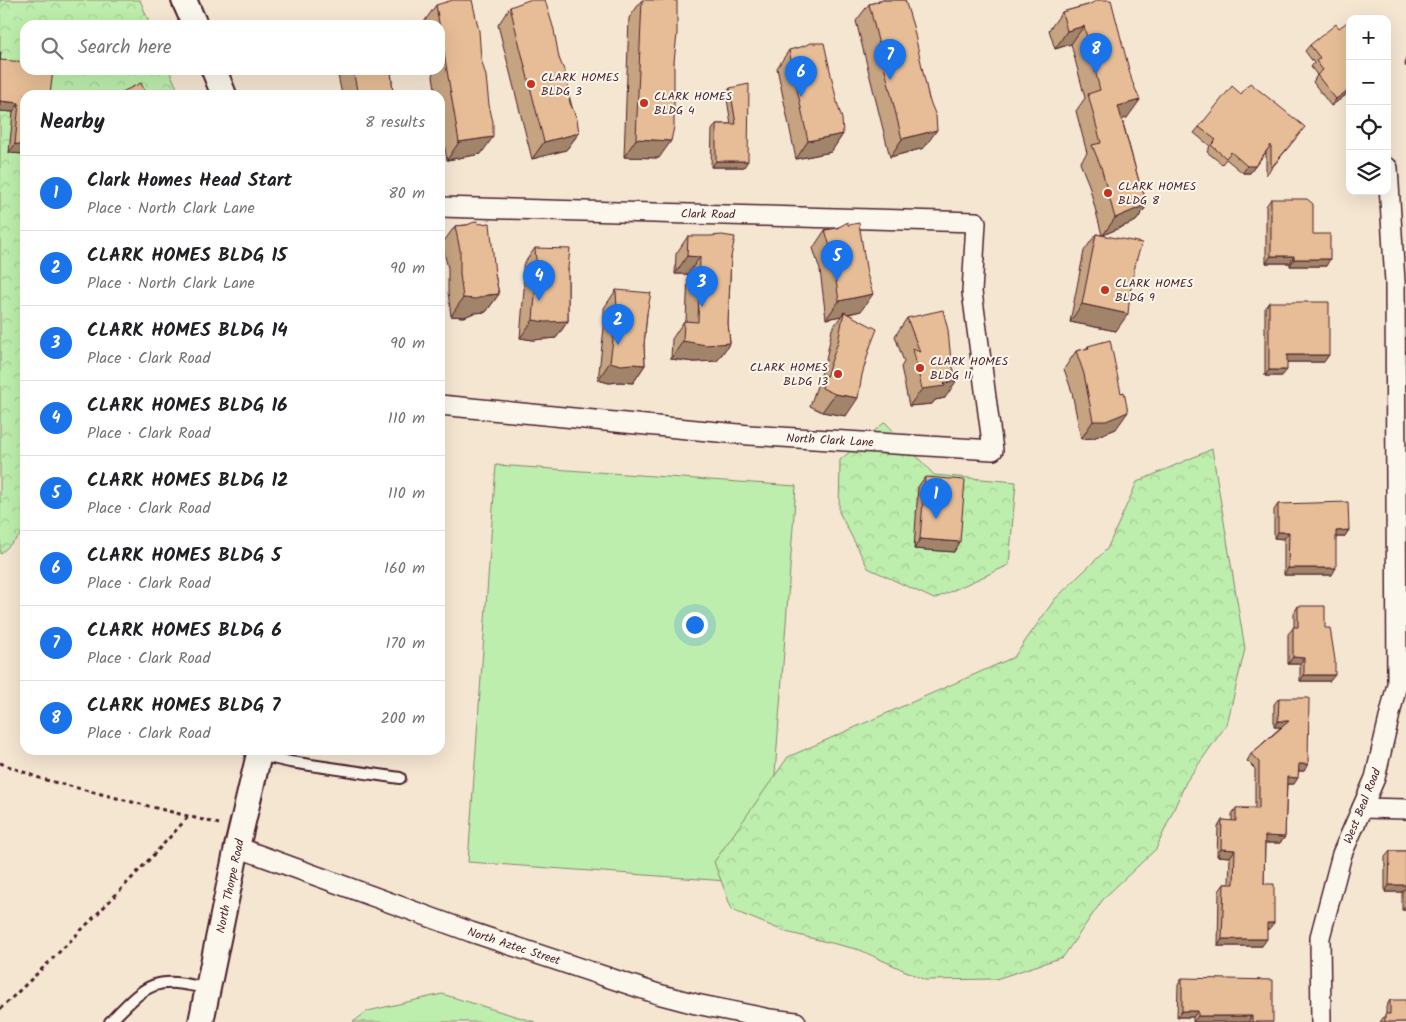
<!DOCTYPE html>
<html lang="en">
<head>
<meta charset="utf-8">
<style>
  body { margin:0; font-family:Kalam,sans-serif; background:#f2f2f2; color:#202124 }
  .controls { position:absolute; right:15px; top:15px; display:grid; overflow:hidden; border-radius:10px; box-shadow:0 5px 20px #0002 }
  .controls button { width:45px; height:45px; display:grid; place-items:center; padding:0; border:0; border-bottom:1px solid #e0e0e0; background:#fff; color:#202124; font:25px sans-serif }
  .you { position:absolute; left:694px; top:624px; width:18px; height:18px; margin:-12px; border:4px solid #fff; border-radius:50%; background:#1a73e8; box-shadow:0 0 0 8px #1a73e833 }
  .badge { display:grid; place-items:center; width:32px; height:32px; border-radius:50%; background:#1a73e8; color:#fff; font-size:16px; font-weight:700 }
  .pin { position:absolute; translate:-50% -41px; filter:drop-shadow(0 1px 2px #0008) }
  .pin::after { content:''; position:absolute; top:26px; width:18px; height:15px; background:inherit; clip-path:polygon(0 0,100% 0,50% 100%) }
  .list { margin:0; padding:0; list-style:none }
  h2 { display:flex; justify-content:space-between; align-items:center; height:65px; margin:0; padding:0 20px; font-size:21px }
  h2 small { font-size:16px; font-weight:400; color:#757577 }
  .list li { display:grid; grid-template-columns:32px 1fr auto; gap:15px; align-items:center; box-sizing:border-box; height:75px; padding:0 20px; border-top:1px solid #e0e0e0 }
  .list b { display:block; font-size:19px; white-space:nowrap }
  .list p { margin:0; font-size:16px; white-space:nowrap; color:#757577 }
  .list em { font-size:16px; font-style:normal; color:#757577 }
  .icon { flex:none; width:28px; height:28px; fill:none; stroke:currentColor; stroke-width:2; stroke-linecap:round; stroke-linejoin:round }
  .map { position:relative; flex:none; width:1406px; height:1022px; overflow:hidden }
  .search { position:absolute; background:#fff; box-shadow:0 5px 20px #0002; left:20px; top:20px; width:425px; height:55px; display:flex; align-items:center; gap:12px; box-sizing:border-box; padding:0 18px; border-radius:15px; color:#757577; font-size:19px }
  .panel { position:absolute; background:#fff; box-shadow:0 5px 20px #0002; left:20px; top:90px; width:425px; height:665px; border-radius:15px }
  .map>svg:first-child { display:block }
</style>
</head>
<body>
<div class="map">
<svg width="1406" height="1022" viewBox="0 0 1406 1022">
  <defs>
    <pattern id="forest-crowns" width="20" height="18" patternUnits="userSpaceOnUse" patternTransform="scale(1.25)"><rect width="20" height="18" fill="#bdeead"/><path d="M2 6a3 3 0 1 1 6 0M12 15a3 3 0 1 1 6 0" fill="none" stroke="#a4cc95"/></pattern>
  </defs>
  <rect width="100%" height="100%" fill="#f5e6d2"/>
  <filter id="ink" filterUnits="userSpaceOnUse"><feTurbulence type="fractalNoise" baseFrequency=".02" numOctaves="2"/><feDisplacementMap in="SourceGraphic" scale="10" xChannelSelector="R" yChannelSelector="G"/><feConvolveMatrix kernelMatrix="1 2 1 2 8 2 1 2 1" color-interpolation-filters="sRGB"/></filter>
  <g filter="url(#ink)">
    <g fill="#bdeead" stroke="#84866c">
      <path d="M496,465L796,486L767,884L468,862Z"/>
      <path d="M442,994L535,1022H353L368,1011Z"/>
    </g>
    <g fill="url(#forest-crowns)" stroke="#84866c">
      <path d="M0,0H140L150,25H25V70H169L180,95H25V531L0,554Z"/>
      <path d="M885,422L934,475L1016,482L1009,565L934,599L868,568L839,512L840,460Z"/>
      <path d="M1212,449L1245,649L1227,724L1186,782L1156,849L1104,898L1063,957L996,979L925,980L860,950L786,932L732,910L714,862L788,757L1014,657L1055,599L1107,549L1137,482Z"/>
    </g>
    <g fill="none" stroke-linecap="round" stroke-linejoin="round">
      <g stroke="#4a1f2b" stroke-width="14">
        <g id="service">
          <path d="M259,755L290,762L400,778"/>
          <path d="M110,1022C147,984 153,975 208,989"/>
        </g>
      </g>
      <g stroke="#4a1f2b" stroke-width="22">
        <g id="minor">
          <path d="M440,207L976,222L972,292L993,450L749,435L440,405"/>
          <path d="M1362,808L1406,809"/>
          <path d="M237,847L471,932L658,994L696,1004L770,1019L796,1022"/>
          <path d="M1321,1022L1320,937L1342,854L1375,778L1397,684L1395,282L1388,168"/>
        </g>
      </g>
      <g stroke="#4a1f2b" stroke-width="28">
        <g id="tertiary">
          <path d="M184,0L195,25"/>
          <path d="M214,70L224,95"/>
          <path d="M201,1022L237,847L260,750"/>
        </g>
      </g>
      <g stroke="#4a1f2b" stroke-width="3" stroke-dasharray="4 4" stroke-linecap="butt">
        <path d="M0,763L42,779L219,824"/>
        <path d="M0,1009C66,947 128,884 188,817"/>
      </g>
      <use href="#service" stroke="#fbf7ec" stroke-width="10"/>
      <use href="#minor" stroke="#fbf7ec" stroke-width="19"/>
      <use href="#tertiary" stroke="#fbf7ec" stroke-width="24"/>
    </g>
    <g fill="#c6a381" stroke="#4a1f2b">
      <path d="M642,0L674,62L659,158L624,157L629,18Z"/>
      <path d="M878,0H905L929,99L924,148L890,157L856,21L869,4L877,2Z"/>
      <path d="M436,5L481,154L447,160L440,120V95H436L432,70H440V25H424V22Z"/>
      <path d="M1088,5L1127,118L1122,119L1140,185L1148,204L1136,221L1103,235L1136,261L1116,331L1070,322L1084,251L1096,234L1102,235L1089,185L1080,163L1087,153L1076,111L1085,98L1071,44L1055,49L1049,30L1062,12Z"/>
      <path d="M510,7L559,58L579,133L566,150L532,159L498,25Z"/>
      <path d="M1310,45L1350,92L1331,106L1313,82L1317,75L1311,67L1314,63L1305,51Z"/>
      <path d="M789,50L843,134L831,152L796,159L777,68Z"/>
      <path d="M0,52V60L25,95V154L9,153L13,112L0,111Z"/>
      <path d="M1406,57V67L1405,65Z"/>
      <path d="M337,70H391L393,95H342Z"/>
      <path d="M730,88L744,167H711L712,130L716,124H731L726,93Z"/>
      <path d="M1241,94L1300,133L1266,175V152L1250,173H1243L1226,159L1222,164L1207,152L1210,146L1194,133L1199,127Z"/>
      <path d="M1271,199L1313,234L1326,266H1290V263H1266V206Z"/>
      <path d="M478,224L495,274L499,294L486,312L474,313L464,317L451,316L448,292V268L442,244L455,226Z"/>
      <path d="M848,225L861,311L849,314L870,347L846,416L822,412L810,406L826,360L832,329L841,316L826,319L820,270L813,248L825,230Z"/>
      <path d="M688,236L731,257L728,323L730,343L717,361L694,362L671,359L672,339L684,321H686L688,274H675L676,254Z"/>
      <path d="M535,248L568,268V321L556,338L533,340L520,338L524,289L523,265Z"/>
      <path d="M616,290L647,313L644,345L645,365L633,383L620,382L609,383L598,380L604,328V308Z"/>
      <path d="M1269,302L1324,362H1287L1282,376H1265V308Z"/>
      <path d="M907,318L945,398L935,400L932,404L909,406L901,367L904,362L895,336Z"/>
      <path d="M1088,346L1116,429L1093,438L1081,439L1072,392L1064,369L1076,351L1086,349Z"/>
      <path d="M925,477L954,552L914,549L918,487Z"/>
      <path d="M1278,504L1349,530L1344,537H1336L1332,575H1284V539L1274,538V510Z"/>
      <path d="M1298,606L1325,628L1330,681H1300V664H1288V634L1294,627V613Z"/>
      <path d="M1279,698L1304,771H1298L1294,784H1287L1285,837L1280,843H1265L1264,884L1269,929H1267L1262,946H1218L1219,891L1224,884H1229L1230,857L1217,856L1218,827L1222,820L1232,821V814L1236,808H1255V769L1247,761L1251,754L1281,727H1274V704Z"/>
      <path d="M1390,851H1406V910H1402V892H1385V857Z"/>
      <path d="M1182,978L1273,1022H1193V1017H1177L1178,985Z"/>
      <path d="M1390,1000L1406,1022H1380L1386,1014V1007Z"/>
    </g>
    <g fill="#a18469" stroke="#4a1f2b">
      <path d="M1084,26L1071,44L1055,49L1067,31Z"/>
      <path d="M1350,89V92L1331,106L1336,99Z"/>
      <path d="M1140,100L1127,118L1106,124L1118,106Z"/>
      <path d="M0,101L19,103L13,112L0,111Z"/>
      <path d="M937,130L924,148L890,157L902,139Z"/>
      <path d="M579,133L566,150L532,159L544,142Z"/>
      <path d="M843,134L831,152L796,159L808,141Z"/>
      <path d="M493,137L481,154L447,160L459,142Z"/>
      <path d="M636,139L671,141L659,158L624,157Z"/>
      <path d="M15,144L25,145V154L9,153Z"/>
      <path d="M1271,145L1250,173H1243L1247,166Z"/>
      <path d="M716,161H748L744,167H711Z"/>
      <path d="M1148,204L1136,221L1103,235L1115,218Z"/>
      <path d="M687,256L700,257L688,274H675Z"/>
      <path d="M1271,256H1294L1290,263H1266Z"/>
      <path d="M1294,259H1330L1326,266H1290Z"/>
      <path d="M499,294L486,312L474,313L464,317L451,316L463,298Z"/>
      <path d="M873,294L861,311L843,315L844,312L841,316L826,319L839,301Z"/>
      <path d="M1082,304L1128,314L1116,331L1070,322Z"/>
      <path d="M533,320L568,321L556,338L533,340L520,338Z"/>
      <path d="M683,341L730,343L717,361L694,362L671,359Z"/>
      <path d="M1287,355H1329L1324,362H1282Z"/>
      <path d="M610,362L632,364L645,365L633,383L620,382L609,383L598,380Z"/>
      <path d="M1269,370H1287L1282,376H1265Z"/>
      <path d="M957,380L945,398L935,400L932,404L909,406L922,389Z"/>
      <path d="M835,394L858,398L846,416L822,412Z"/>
      <path d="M1128,412L1116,429L1093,438L1081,439L1093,421Z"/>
      <path d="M1349,530L1344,537H1331L1336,531Z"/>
      <path d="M1278,532H1289L1284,539L1274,538Z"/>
      <path d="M920,539L960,542L954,552L914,549Z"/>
      <path d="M1288,568H1336L1332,575H1284Z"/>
      <path d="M1293,657L1304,658L1300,664H1288Z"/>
      <path d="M1304,675H1335L1330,681H1300Z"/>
      <path d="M1278,721H1289L1284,727H1274Z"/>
      <path d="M1299,764H1308L1304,771H1294Z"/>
      <path d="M1287,777L1298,778L1294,784H1283Z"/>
      <path d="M1265,836L1285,837L1280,843H1261Z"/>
      <path d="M1221,849L1235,850L1230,857L1217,856Z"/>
      <path d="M1389,885H1406V887L1402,892H1385Z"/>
      <path d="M1406,905V910H1402Z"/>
      <path d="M1267,923H1274L1269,929H1263Z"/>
      <path d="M1222,939H1267L1262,946H1218Z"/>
      <path d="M1182,1011H1198L1193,1017H1177Z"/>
      <path d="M1198,1016H1252L1248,1022H1193Z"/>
    </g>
    <g fill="#e6bd96" stroke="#4a1f2b">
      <path d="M453,0H472L479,31L481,59L486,76L489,105L493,122V137L459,142L436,5Z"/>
      <path d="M529,0H545L554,30L559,58L566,75L570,103L577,119L579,133L544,142L510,7Z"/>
      <path d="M642,0H672L677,1V34L674,62V127L671,141L636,139Z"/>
      <path d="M880,0H905L913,26L929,99L936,116L937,130L902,139L869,4L881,1Z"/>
      <path d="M1098,0H1111L1132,81L1140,100L1118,106L1140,185L1148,204L1115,218L1101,167L1092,145L1101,143L1088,94L1100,90L1084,26L1067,31L1062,12L1088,5Z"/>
      <path d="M1356,15L1359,19H1352Z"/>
      <path d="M1350,20V89L1336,99L1317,75L1323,70L1316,61L1320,58L1310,45L1336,24L1339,28Z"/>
      <path d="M811,43H824L837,102L842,119L843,134L808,141L789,50L801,47Z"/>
      <path d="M0,52H1L0,60L25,62V70H53L50,95H25V145L15,144L19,103L0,101Z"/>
      <path d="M353,70H391L393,95H358Z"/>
      <path d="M141,83L146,95H123L122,92Z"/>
      <path d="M1250,83L1305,127L1271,168V145L1255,166H1247L1231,152L1226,158L1211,145L1216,140L1199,127L1232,86L1241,94Z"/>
      <path d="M749,84L748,161H716V124H736L730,88Z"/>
      <path d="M1271,199H1307L1313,204V234H1330V259H1294V256H1271Z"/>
      <path d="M477,221L478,224L490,223L495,274L499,294L487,295L476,299L463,298L460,274V250L455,226L467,225Z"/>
      <path d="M848,222V225L859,223L867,274L873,294L839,301L832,253L825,230L837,228Z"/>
      <path d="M1096,234L1142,243L1136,261L1130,293L1128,314L1082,304Z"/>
      <path d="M722,235L735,237L731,257L728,323L730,343L706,345L683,341L684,321L698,322L700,257L687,256L688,236H710Z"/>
      <path d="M535,248L570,249L568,268V321L545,322L533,320L537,271Z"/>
      <path d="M616,290L651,293L647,313L644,345L645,365L632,364L621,365L610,362L617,310Z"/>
      <path d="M1269,302H1329V355H1287V370H1269Z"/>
      <path d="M943,310L948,330L951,361L957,380L944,383L945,386L922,389L913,349L920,352L907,318Z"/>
      <path d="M844,312L877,329L870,347L862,375L858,398L835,394L822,388L838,342Z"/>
      <path d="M1110,340L1121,393L1124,392L1128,412L1106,421H1093L1084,374L1076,351L1089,348L1088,346Z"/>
      <path d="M925,477L965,480L960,542L920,539Z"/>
      <path d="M1348,502L1349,530L1336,531V568H1288L1289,532H1278V504Z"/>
      <path d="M1298,606H1325V628H1330L1335,660V675H1304V658L1293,657V627H1298Z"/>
      <path d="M1279,698H1309L1308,764H1299L1298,778L1287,777L1285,837L1265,836L1264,884H1274V923H1267V939H1222L1224,884H1234L1235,850L1221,849L1222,820L1236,821V808L1259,809V762L1251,754L1289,721H1278Z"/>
      <path d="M1390,851H1406V885H1389Z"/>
      <path d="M1182,978L1273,980V1022H1252V1016H1198V1011H1182Z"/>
      <path d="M1390,1000H1406V1022H1385V1014H1390Z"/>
    </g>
  </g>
  <g fill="#c8321e" stroke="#fbf7ec" stroke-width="2">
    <circle cx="531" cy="84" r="5"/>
    <circle cx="644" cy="103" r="5"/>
    <circle cx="1108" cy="193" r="5"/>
    <circle cx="1105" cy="290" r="5"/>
    <circle cx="920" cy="368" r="5"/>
    <circle cx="838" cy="374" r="5"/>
  </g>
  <g text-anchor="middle" stroke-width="4" stroke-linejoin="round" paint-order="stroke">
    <g font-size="12" fill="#4a1f2b" stroke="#fbf7ec" text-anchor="start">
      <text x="541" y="81">CLARK HOMES<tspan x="541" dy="14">BLDG 3</tspan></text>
      <text x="654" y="100">CLARK HOMES<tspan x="654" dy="14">BLDG 4</tspan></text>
      <text x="1118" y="190">CLARK HOMES<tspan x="1118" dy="14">BLDG 8</tspan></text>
      <text x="1115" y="287">CLARK HOMES<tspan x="1115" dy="14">BLDG 9</tspan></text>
      <text x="930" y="365">CLARK HOMES<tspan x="930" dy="14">BLDG 11</tspan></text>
      <text x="828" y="371" text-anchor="end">CLARK HOMES<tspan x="828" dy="14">BLDG 13</tspan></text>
    </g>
    <g font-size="12" fill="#4a1f2b" stroke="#fbf7ec">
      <text transform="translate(708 214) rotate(1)" y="4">Clark Road</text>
      <text transform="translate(830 440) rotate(3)" y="4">North Clark Lane</text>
      <text transform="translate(1362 806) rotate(-68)" y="4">West Beal Road</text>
      <text transform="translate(230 886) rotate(-78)" y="4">North Thorpe Road</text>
      <text transform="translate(514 946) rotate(18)" y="4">North Aztec Street</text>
    </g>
  </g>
</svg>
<div class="controls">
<button>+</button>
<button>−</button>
<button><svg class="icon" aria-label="locate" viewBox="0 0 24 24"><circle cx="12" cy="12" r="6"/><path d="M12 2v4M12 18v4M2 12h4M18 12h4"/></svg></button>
<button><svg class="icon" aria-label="layers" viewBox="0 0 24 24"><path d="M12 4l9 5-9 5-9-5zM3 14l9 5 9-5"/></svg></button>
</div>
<div class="you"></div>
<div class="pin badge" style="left:936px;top:519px">1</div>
<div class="pin badge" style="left:618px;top:345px">2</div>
<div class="pin badge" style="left:702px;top:307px">3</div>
<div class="pin badge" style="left:539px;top:301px">4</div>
<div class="pin badge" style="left:837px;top:281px">5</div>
<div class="pin badge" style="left:801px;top:97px">6</div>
<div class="pin badge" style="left:890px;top:80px">7</div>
<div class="pin badge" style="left:1096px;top:74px">8</div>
<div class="search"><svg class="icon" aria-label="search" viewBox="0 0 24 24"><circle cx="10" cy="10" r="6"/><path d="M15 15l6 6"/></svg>Search here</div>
<section class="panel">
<h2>Nearby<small>8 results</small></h2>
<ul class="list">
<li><span class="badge">1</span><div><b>Clark Homes Head Start</b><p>Place · North Clark Lane</p></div><em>80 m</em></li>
<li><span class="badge">2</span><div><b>CLARK HOMES BLDG 15</b><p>Place · North Clark Lane</p></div><em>90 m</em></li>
<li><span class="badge">3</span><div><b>CLARK HOMES BLDG 14</b><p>Place · Clark Road</p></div><em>90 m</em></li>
<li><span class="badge">4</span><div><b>CLARK HOMES BLDG 16</b><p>Place · Clark Road</p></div><em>110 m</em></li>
<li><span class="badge">5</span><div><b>CLARK HOMES BLDG 12</b><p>Place · Clark Road</p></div><em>110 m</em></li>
<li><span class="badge">6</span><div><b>CLARK HOMES BLDG 5</b><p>Place · Clark Road</p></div><em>160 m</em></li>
<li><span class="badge">7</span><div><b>CLARK HOMES BLDG 6</b><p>Place · Clark Road</p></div><em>170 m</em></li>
<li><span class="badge">8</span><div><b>CLARK HOMES BLDG 7</b><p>Place · Clark Road</p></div><em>200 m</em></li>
</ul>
</section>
</div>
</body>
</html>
